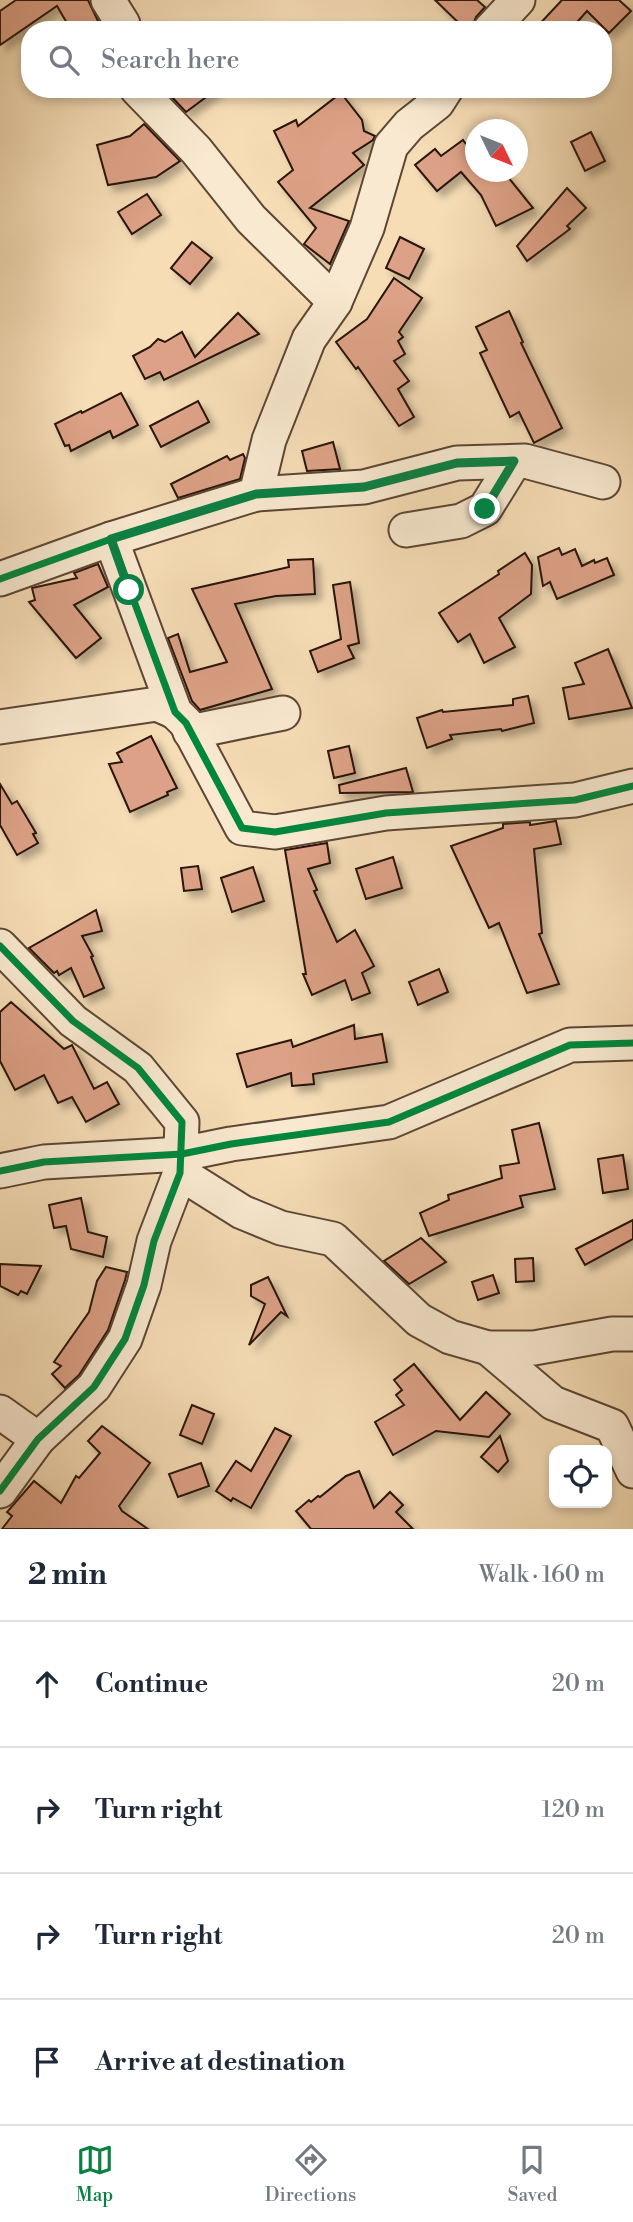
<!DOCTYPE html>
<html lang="en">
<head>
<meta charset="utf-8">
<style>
  body { margin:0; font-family:"Libre Bodoni",serif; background:#f2f2f3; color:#1f2937 }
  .controls { position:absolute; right:21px; bottom:21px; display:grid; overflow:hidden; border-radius:14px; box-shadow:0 4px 10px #0003 }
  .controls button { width:63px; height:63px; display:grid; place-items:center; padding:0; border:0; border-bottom:2px solid #e0e1e3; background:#fff; color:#1f2937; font:35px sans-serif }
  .compass { position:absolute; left:465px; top:119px; width:63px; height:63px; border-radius:50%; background:#fff; box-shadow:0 4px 10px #0003; rotate:133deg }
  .stop { position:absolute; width:21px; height:21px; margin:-16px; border:5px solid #0b8043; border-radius:50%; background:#fff }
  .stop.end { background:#0b8043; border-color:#fff; box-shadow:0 2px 7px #0008 }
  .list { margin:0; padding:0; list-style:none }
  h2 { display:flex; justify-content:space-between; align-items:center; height:91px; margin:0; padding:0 28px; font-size:30px }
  h2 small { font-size:23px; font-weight:400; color:#747a83 }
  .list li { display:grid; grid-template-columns:46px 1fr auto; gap:21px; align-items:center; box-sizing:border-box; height:126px; padding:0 28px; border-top:2px solid #e0e1e3 }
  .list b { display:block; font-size:26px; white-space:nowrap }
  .list em { font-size:23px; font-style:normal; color:#747a83 }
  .icon { flex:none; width:38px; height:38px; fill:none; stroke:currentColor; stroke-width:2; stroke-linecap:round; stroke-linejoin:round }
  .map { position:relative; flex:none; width:633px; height:1529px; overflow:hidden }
  .search { position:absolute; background:#fff; box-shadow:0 4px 10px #0003; left:21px; right:21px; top:21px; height:77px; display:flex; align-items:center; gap:18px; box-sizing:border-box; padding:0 24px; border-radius:28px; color:#747a83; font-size:26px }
  .sheet { height:595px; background:#fff }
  nav { display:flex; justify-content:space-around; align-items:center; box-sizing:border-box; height:98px; border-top:2px solid #e0e1e3; background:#fff; font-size:19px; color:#747a83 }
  nav a { display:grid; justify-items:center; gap:4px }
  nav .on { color:#0b8043 }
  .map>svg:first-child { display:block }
</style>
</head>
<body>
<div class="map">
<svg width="633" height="1529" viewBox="0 0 633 1529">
  <defs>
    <filter id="shadow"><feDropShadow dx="6" dy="6" stdDeviation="3.5" flood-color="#0004"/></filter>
  </defs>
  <rect width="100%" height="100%" fill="#f6ddb6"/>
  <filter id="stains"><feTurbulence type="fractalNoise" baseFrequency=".00286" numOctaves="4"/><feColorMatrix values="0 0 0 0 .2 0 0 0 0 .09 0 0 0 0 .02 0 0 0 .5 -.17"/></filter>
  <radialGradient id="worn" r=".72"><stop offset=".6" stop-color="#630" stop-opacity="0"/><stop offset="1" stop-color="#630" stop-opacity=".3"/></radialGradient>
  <g fill="#dca186" stroke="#291408" stroke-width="2" filter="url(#shadow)">
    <path d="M16,0H88L98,21L84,30H71L57,6L0,45V11Z"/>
    <path d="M435,0H477L485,7L476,17L471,30H466Z"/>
    <path d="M562,0H619L631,11L609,33L587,11L570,30H534Z"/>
    <path d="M173,89H217L186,112L168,93Z"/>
    <path d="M341,93L362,120L364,131L375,136L373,140L353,153L364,165L310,208L349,221L330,264L304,244L316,228L278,182L293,170L274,131L296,120L298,126Z"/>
    <path d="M144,124L180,161L156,177L108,185L97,145L130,136Z"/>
    <path d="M591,132L605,161L585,171L571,142Z"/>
    <path d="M463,140L475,157V172H504L533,208L496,226L481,195L461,172L437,191L415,165L435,149L441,156Z"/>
    <path d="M567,188L586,208L567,226L570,229L527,261L517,246Z"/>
    <path d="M147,194L161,215L132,234L118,212Z"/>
    <path d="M400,237L424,249L409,279L386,268Z"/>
    <path d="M192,242L212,258L190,284L171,268Z"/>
    <path d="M394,278L422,298L399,332L403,337L398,341L405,354L394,361L409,381L398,389L414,417L399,426L358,367L356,369L336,342L367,319Z"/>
    <path d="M509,311L523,342L521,343L562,428L534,443L519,412L510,417L480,353L487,350L476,327Z"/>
    <path d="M238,313L259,334L164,380L160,372L145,379L133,356L150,347L158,339L165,342L182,332L195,357Z"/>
    <path d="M121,393L138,425L113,438L110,431L71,451L69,445L65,446L55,424L81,411L82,413Z"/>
    <path d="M198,401L209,422L161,447L150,426Z"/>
    <path d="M333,442L340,469L307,471L302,451Z"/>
    <path d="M243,454L245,458L240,479L178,498L171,484L227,456L230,460Z"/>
    <path d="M559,548L562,555L575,549L582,566L594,560L595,563L607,558L614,575L557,599L550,582L543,586L538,557Z"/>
    <path d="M525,553L532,565L531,594L499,618L515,647L484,663L470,634L458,642L439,613L499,574L498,571Z"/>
    <path d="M313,559L315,594L276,596L235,604L272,689L200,710L192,701L168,638L178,634L190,672L227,662L192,589L289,567L288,560Z"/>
    <path d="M98,564L108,587L74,605L101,638L76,658L29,602L35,600L32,588L77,578L74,573Z"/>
    <path d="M350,582L359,643L348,646L354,658L318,672L310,651L341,639L333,585Z"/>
    <path d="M608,649L632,708L569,719L563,688L584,684L575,663Z"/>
    <path d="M528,696L534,723L502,731L501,729L450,735L452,739L427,748L417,718L442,710L443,712L513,705V699Z"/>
    <path d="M151,736L177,788L167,792L168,795L130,812L109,764L122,762L117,753Z"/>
    <path d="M349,746L355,773L334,778L328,751Z"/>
    <path d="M406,768L413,792L340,793L339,785Z"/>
    <path d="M0,784L12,804L17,801L36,833L33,834L38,843L17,855L0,825Z"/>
    <path d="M556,821L561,844L534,849L542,933L539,934L559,984L527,993L499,923L489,928L451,846L503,828V824L530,822V825Z"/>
    <path d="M327,843L330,863L308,869L317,890L314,891L337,942L355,930L374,966L362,973L370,993L352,1000L345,980L312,995L303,974H306L285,850Z"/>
    <path d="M393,857L402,888L366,899L356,869Z"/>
    <path d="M198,866L202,889L184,891L181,868Z"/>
    <path d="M253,867L264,901L232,912L221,878Z"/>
    <path d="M96,910L102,931L82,936L93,956L91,957L104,988L84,997L71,968L59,975L57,971L54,973L29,948Z"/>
    <path d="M439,969L448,992L418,1005L409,982Z"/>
    <path d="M11,1002L64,1049L72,1045L94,1089L107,1082L119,1104L86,1122L72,1097L58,1103L44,1075L15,1090L0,1061V1012Z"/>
    <path d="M354,1025L355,1039L382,1034L387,1062L313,1074L314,1084L292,1086L291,1073L247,1087L237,1054L291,1040L293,1047Z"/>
    <path d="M539,1123L555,1189L520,1196L523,1207L429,1236L420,1213L449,1200L448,1195L502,1178L500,1166L519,1163L512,1130Z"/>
    <path d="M623,1155L628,1189L603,1193L598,1159Z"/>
    <path d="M81,1198L88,1232L107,1237L103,1257L71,1249L66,1226L54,1228L49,1205Z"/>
    <path d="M633,1220V1239L585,1265L576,1249Z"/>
    <path d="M421,1238L446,1262L409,1284L384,1261Z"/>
    <path d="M533,1258L534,1281L516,1282L515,1259Z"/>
    <path d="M0,1264L41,1266L27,1294L21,1291L18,1295L0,1286Z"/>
    <path d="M106,1267L127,1272L125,1280L108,1330L79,1375L65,1388L52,1374L61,1366L54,1362L89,1312L97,1281Z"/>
    <path d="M493,1275L499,1293L478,1300L472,1282Z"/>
    <path d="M268,1277L287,1316L281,1312L249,1345L265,1304L251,1296V1285Z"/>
    <path d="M414,1364L460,1420L486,1392L510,1414L489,1437L436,1431L393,1455L375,1422L404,1405L396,1395L402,1390L394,1380Z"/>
    <path d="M192,1405L214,1414L202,1444L180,1435Z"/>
    <path d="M102,1426L150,1463L119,1506L122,1511L148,1529H2L12,1516L7,1512L34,1481L61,1503L76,1476L79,1478L100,1453L88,1441Z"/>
    <path d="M275,1428L291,1436L251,1508L233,1498L231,1501L216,1491L236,1461L251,1471Z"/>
    <path d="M500,1436L508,1461L498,1472L481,1457Z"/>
    <path d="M201,1463L209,1486L178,1497L169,1474Z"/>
    <path d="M359,1471L374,1508L390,1492L403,1505L396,1512L413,1529H311L296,1511L309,1500L311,1502L318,1496L320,1497L346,1476Z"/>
  </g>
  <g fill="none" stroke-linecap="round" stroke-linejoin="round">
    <g stroke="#5c4634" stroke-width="37">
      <g id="minor">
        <path d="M108,0L123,24V30"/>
        <path d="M490,30L518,0"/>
        <path d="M137,89L196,150L251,219L335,302"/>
        <path d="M256,494L364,487L457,463L525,461L603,482"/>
        <path d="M406,530L461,521L485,509L514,462"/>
        <path d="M111,539L256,494L269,440L309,339L335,302L367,228L391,146L409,125L437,103L446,89"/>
        <path d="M0,579L111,539L175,712L186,723L242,828L275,832L386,813L575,800L633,786"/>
        <path d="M0,727L157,704L175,712"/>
        <path d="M190,732L283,713"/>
        <path d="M0,946L73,1021L138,1068L182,1122L180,1173L154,1241L144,1285L125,1339L94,1387L38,1439L0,1491"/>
        <path d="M0,1171L44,1162L182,1154L231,1144L389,1122L570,1045L633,1043"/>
        <path d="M180,1173L242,1212L281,1228L333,1239L419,1320L450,1337L488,1348H534L612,1334H633"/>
        <path d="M488,1348L553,1403L612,1426L633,1471"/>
        <path d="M0,1412L38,1439"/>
      </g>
    </g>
    <use href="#minor" stroke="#f9e9d0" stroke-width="33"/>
    <g stroke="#f9e9d0" stroke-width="11">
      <g id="cycleway">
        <path d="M0,579L111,539L175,712L186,723L242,828L275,832L386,813L575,800L633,786"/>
        <path d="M0,946L73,1021L138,1068L182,1122L180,1173L154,1241L144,1285L125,1339L94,1387L38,1439L0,1491"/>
        <path d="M0,1171L44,1162L182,1154L231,1144L389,1122L570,1045L633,1043"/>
      </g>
    </g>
    <use href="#cycleway" stroke="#00873e" stroke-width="7"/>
  </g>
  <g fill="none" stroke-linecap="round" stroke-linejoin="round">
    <path stroke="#0b8043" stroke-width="9" d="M129,590L111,539L256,494L364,487L457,463L514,461L485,509"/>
  </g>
  <rect width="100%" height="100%" filter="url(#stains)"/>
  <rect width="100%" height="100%" fill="url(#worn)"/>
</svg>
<div class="controls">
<button><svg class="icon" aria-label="locate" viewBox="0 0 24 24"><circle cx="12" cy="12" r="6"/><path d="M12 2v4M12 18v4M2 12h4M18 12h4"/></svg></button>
</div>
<svg class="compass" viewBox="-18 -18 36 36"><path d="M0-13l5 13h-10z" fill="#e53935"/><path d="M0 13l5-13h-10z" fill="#747a83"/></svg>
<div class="stop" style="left:129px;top:590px"></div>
<div class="stop end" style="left:485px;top:509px"></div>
<div class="search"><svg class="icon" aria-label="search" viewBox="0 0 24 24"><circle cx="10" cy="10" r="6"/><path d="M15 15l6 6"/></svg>Search here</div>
</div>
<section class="sheet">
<h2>2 min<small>Walk · 160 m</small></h2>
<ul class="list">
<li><svg class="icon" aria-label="ahead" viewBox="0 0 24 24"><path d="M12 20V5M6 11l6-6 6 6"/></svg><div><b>Continue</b></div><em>20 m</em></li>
<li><svg class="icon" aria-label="right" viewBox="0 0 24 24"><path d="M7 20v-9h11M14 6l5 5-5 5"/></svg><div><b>Turn right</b></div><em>120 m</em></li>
<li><svg class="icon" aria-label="right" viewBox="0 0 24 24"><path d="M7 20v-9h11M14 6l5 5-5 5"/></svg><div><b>Turn right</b></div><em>20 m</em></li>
<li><svg class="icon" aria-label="arrive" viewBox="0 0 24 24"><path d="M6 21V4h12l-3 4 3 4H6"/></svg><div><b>Arrive at destination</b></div></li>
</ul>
</section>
<nav>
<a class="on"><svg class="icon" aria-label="map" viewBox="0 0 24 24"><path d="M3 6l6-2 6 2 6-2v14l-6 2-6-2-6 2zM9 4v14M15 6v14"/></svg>Map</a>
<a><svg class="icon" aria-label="directions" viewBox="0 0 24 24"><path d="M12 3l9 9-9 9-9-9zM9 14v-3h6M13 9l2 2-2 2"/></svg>Directions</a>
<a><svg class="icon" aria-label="saved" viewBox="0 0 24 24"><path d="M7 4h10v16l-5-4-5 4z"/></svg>Saved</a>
</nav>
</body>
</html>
